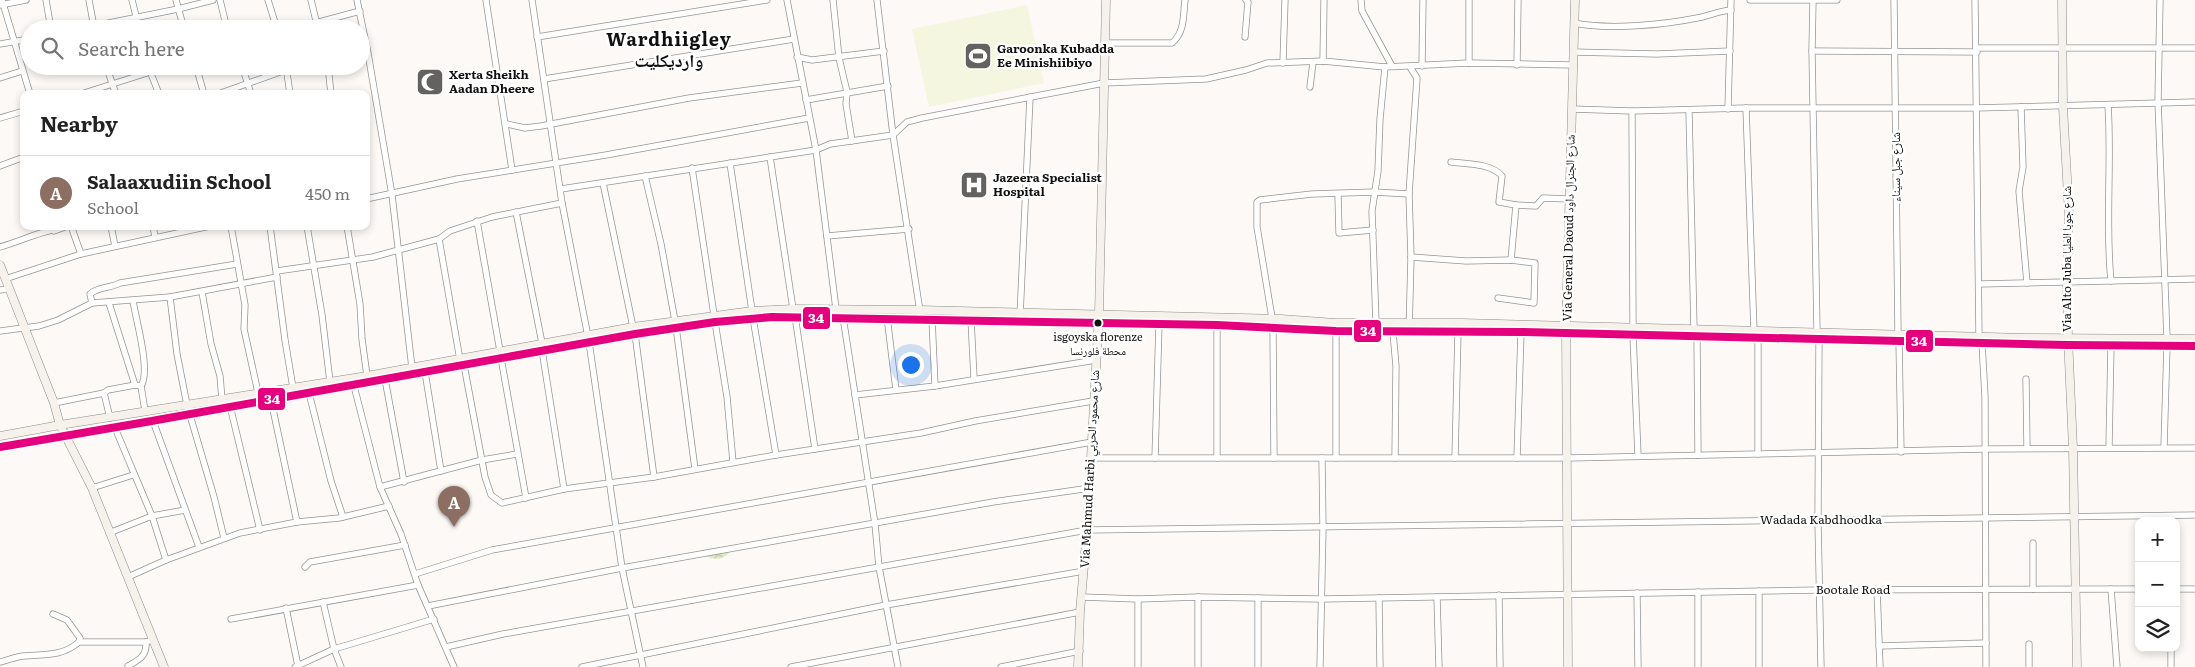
<!DOCTYPE html>
<html lang="en">
<head>
<meta charset="utf-8">
<style>
  body { margin:0; font-family:Literata,"Noto Naskh Arabic",serif; background:#f6f6f6; color:#222 }
  .controls { position:absolute; right:15px; bottom:15px; display:grid; overflow:hidden; border-radius:10px; box-shadow:0 2px 8px #0003 }
  .controls button { width:45px; height:45px; display:grid; place-items:center; padding:0; border:0; border-bottom:1px solid #e0e0e0; background:#fff; color:#222; font:25px sans-serif }
  .you { position:absolute; left:910px; top:364px; width:18px; height:18px; margin:-12px; border:4px solid #fff; border-radius:50%; background:#1a73e8; box-shadow:0 0 0 8px #1a73e833 }
  .badge { display:grid; place-items:center; width:32px; height:32px; border-radius:50%; background:#636260; color:#fff; font-size:16px; font-weight:700 }
  .pin { position:absolute; translate:-50% -41px; filter:drop-shadow(0 1px 2px #0008) }
  .pin::after { content:''; position:absolute; top:26px; width:18px; height:15px; background:inherit; clip-path:polygon(0 0,100% 0,50% 100%) }
  .list { margin:0; padding:0; list-style:none }
  h2 { display:flex; justify-content:space-between; align-items:center; height:65px; margin:0; padding:0 20px; font-size:21px }
  h2 small { font-size:16px; font-weight:400; color:#767676 }
  .list li { display:grid; grid-template-columns:32px 1fr auto; gap:15px; align-items:center; box-sizing:border-box; height:75px; padding:0 20px; border-top:1px solid #e0e0e0 }
  .list b { display:block; font-size:19px; white-space:nowrap }
  .list p { margin:0; font-size:16px; white-space:nowrap; color:#767676 }
  .list em { font-size:16px; font-style:normal; color:#767676 }
  .icon { flex:none; width:28px; height:28px; fill:none; stroke:currentColor; stroke-width:2; stroke-linecap:round; stroke-linejoin:round }
  .map { position:relative; flex:none; width:2195px; height:667px; overflow:hidden }
  .search { position:absolute; background:#fff; box-shadow:0 2px 8px #0003; left:20px; top:20px; width:350px; height:55px; display:flex; align-items:center; gap:12px; box-sizing:border-box; padding:0 18px; border-radius:28px; color:#767676; font-size:19px }
  .panel { position:absolute; background:#fff; box-shadow:0 2px 8px #0003; left:20px; top:90px; width:350px; height:140px; border-radius:10px }
  .map>svg:first-child { display:block }
</style>
</head>
<body>
<div class="map">
<svg width="2195" height="667" viewBox="0 0 2195 667">
  <defs>
    <pattern id="forest-crowns" width="20" height="18" patternUnits="userSpaceOnUse" patternTransform="scale(1.25)"><rect width="20" height="18" fill="#ddeac2"/><path d="M2 6a3 3 0 1 1 6 0M12 15a3 3 0 1 1 6 0" fill="none" stroke="#bdc8a6"/></pattern>
  </defs>
  <rect width="100%" height="100%" fill="#fcf9f6"/>
  <path fill="url(#forest-crowns)" d="M720,547L727,548L729,553C720,562 711,559 700,554L701,550Z"/>
  <path fill="#f4f6df" d="M1027,5L1044,83L929,107L912,29Z"/>
  <g fill="none" stroke-linecap="round" stroke-linejoin="round">
    <g stroke="#969594" stroke-width="7">
      <g id="street">
        <path d="M2,0L30,94"/>
        <path d="M46,0L51,29"/>
        <path d="M89,0L94,27"/>
        <path d="M132,0L136,16"/>
        <path d="M176,0L184,29"/>
        <path d="M220,0L227,29"/>
        <path d="M268,0L277,29"/>
        <path d="M311,0L318,29"/>
        <path d="M357,0L368,53L392,195L412,368"/>
        <path d="M486,0L512,170"/>
        <path d="M532,0L562,203L589,342L622,568L643,667"/>
        <path d="M787,0L816,150L836,309"/>
        <path d="M833,0L839,58L847,92L846,104L852,141"/>
        <path d="M877,0L893,135L921,318"/>
        <path d="M1361,0L1362,11L1392,66"/>
        <path d="M1750,0H1837"/>
        <path d="M1813,0L1812,51L1817,331"/>
        <path d="M1894,0L1898,333"/>
        <path d="M1975,0L1979,336"/>
        <path d="M2160,0L2158,101L2167,338"/>
        <path d="M0,5L26,0"/>
        <path d="M1574,23C1608,30 1663,25 1697,18C1709,16 1718,11 1731,10"/>
        <path d="M79,29L178,9L213,0"/>
        <path d="M293,29L360,11"/>
        <path d="M537,37L767,0"/>
        <path d="M1245,37L1248,2L1246,0"/>
        <path d="M1105,43H1172C1185,32 1183,16 1185,0"/>
        <path d="M0,44L29,39"/>
        <path d="M1976,48H2195"/>
        <path d="M1812,51L1977,52"/>
        <path d="M1573,52L1657,54L1730,51"/>
        <path d="M797,57L812,60L884,51"/>
        <path d="M1323,61L1324,0"/>
        <path d="M1283,63L1285,0"/>
        <path d="M1469,63V0"/>
        <path d="M1517,65L1518,0"/>
        <path d="M106,66L116,94"/>
        <path d="M148,66L159,94"/>
        <path d="M196,66L204,94"/>
        <path d="M242,66L251,94"/>
        <path d="M286,66L290,94"/>
        <path d="M328,66L331,94"/>
        <path d="M1422,66L1423,0"/>
        <path d="M0,78L22,71"/>
        <path d="M544,79L794,39"/>
        <path d="M1310,87L1313,62"/>
        <path d="M81,94L169,66"/>
        <path d="M218,94L297,66"/>
        <path d="M806,100L888,86"/>
        <path d="M2108,105C2112,165 2105,222 2111,281"/>
        <path d="M2021,107L2023,167L2019,191L2027,283"/>
        <path d="M1746,108L1754,331"/>
        <path d="M1572,109L1632,111L1746,108H1975L2195,102"/>
        <path d="M1728,109L1731,0"/>
        <path d="M1632,111L1633,327"/>
        <path d="M1689,111L1694,329"/>
        <path d="M0,118L24,111"/>
        <path d="M507,124L525,128L541,126L689,98L802,83"/>
        <path d="M770,157L793,309"/>
        <path d="M1451,162C1466,164 1491,163 1502,176L1499,202L1516,205L1511,260"/>
        <path d="M730,163L752,311"/>
        <path d="M0,166L24,157"/>
        <path d="M692,168L714,315"/>
        <path d="M645,176L661,244L675,321"/>
        <path d="M603,183L633,327"/>
        <path d="M561,189L816,150L830,144L893,135L907,122L922,118L1104,83L1206,79L1246,70L1267,63L1323,61L1385,67L1469,63L1573,65"/>
        <path d="M1338,194L1339,233L1373,230"/>
        <path d="M366,199L457,179L606,155L809,118"/>
        <path d="M1516,205L1536,206L1543,198L1569,199"/>
        <path d="M516,212L542,343"/>
        <path d="M477,221L500,351"/>
        <path d="M71,226L81,254"/>
        <path d="M111,226L115,246"/>
        <path d="M153,226L155,237"/>
        <path d="M231,226L245,305L244,329L259,397"/>
        <path d="M270,226L285,340L293,388"/>
        <path d="M307,226L322,315L330,382"/>
        <path d="M347,226L360,304L362,339L367,376"/>
        <path d="M827,236L909,229"/>
        <path d="M439,239L460,360"/>
        <path d="M0,247C18,242 34,234 52,230L54,231L68,226"/>
        <path d="M1411,257L1466,261L1511,260L1535,263L1534,303L1498,298"/>
        <path d="M277,271L373,257L439,239L450,231L492,217L562,203"/>
        <path d="M5,279L81,254L210,226"/>
        <path d="M1980,284L2195,279"/>
        <path d="M0,290L9,289"/>
        <path d="M202,292L211,344L220,376L222,400"/>
        <path d="M170,297L177,354L187,405L214,497L224,538"/>
        <path d="M133,301C136,320 151,371 141,386L145,411"/>
        <path d="M92,303L90,294C97,287 111,288 120,283L237,264"/>
        <path d="M109,303L135,385L141,386"/>
        <path d="M795,316L815,449"/>
        <path d="M1020,316L1030,97"/>
        <path d="M843,317L875,524L879,567L898,667"/>
        <path d="M887,317L896,390"/>
        <path d="M753,318L776,455"/>
        <path d="M1272,318L1257,227V202L1260,200L1312,194L1374,192L1409,194"/>
        <path d="M932,319L935,386"/>
        <path d="M971,320L974,378"/>
        <path d="M715,322L727,397L733,462"/>
        <path d="M1376,323L1372,211L1378,171L1380,119L1385,67"/>
        <path d="M1217,325V458"/>
        <path d="M676,327L695,469"/>
        <path d="M1273,327L1274,458"/>
        <path d="M0,331L39,326L58,320L92,303L170,297L277,277"/>
        <path d="M1393,332L1396,366L1395,458"/>
        <path d="M1409,332L1411,257L1409,194L1417,78L1410,67"/>
        <path d="M635,334L654,477"/>
        <path d="M1633,335L1638,456"/>
        <path d="M1697,336L1698,455"/>
        <path d="M1819,339L1818,521L1821,667"/>
        <path d="M1899,340L1901,452"/>
        <path d="M1982,343L1985,397L1986,667"/>
        <path d="M542,350L564,489"/>
        <path d="M501,358L526,498"/>
        <path d="M464,365L485,477L491,495L502,503L564,489L654,477L776,455L921,433L975,421L1093,401"/>
        <path d="M425,372L441,471"/>
        <path d="M385,379L404,482"/>
        <path d="M2026,379L2027,448"/>
        <path d="M354,386L380,487L401,534L418,585L454,667"/>
        <path d="M104,393L110,418"/>
        <path d="M309,393L331,481L343,517"/>
        <path d="M855,395L935,386L1096,360"/>
        <path d="M271,400L297,522"/>
        <path d="M54,403L104,393L108,390L135,385"/>
        <path d="M230,406L260,530"/>
        <path d="M153,421L199,547"/>
        <path d="M115,428L152,516L166,560"/>
        <path d="M2109,447L2111,345"/>
        <path d="M2164,447L2167,345"/>
        <path d="M1758,454V338"/>
        <path d="M1091,458H1568L1985,449L2195,448"/>
        <path d="M1155,458L1159,324"/>
        <path d="M1336,458V327"/>
        <path d="M1455,458L1458,331"/>
        <path d="M1517,458L1521,332"/>
        <path d="M380,487L482,460L517,454"/>
        <path d="M92,488L133,475"/>
        <path d="M109,533L152,516L185,510"/>
        <path d="M2033,543V589"/>
        <path d="M305,567L310,562L405,545"/>
        <path d="M415,574L492,550L1092,442"/>
        <path d="M128,577L166,560L240,533L297,522L339,518L389,506"/>
        <path d="M2111,589L2117,667"/>
        <path d="M2176,589H2195"/>
        <path d="M1877,590L1880,667"/>
        <path d="M1698,592V667"/>
        <path d="M1637,593L1638,667"/>
        <path d="M1499,595L1500,667"/>
        <path d="M1082,597L1138,599L1198,597L1322,599L1819,590L2139,589"/>
        <path d="M1198,597V667"/>
        <path d="M1437,597L1439,667"/>
        <path d="M1379,598L1380,667"/>
        <path d="M1138,599V667"/>
        <path d="M323,602L334,649L341,667"/>
        <path d="M428,606L622,568L993,502L1090,488"/>
        <path d="M286,608L298,666"/>
        <path d="M53,614L67,620L80,638L79,642H146L152,640"/>
        <path d="M231,619L418,585"/>
        <path d="M2029,644V667"/>
        <path d="M1879,646L1986,643"/>
        <path d="M446,647L503,634L1087,530L2195,515"/>
        <path d="M2171,648V667"/>
        <path d="M0,662C8,660 15,657 23,656C43,654 62,657 79,642"/>
        <path d="M128,666C139,660 147,656 146,642"/>
        <path d="M295,667L334,649L434,619"/>
        <path d="M582,667L886,605L1084,571"/>
        <path d="M791,667L1080,612"/>
        <path d="M1001,667L1080,651"/>
        <path d="M1258,667V598"/>
        <path d="M1320,667L1323,528L1322,458"/>
        <path d="M1759,667V591"/>
      </g>
    </g>
    <g stroke="#8d8c8a" stroke-width="9">
      <g id="secondary">
        <path d="M2062,0L2063,107L2069,214L2067,281L2068,338L2073,448L2077,667"/>
        <path d="M0,265L54,403L60,425L92,488L164,667"/>
        <path d="M0,436L60,425L367,376L633,327L752,311L793,309L920,310L1281,319L1336,323H1462L2027,338L2195,339"/>
        <path d="M0,447L146,422L635,334L715,322L772,317L1217,325L1336,331L1521,332L2068,345L2195,346"/>
        <path d="M1078,667L1080,612L1087,530L1099,314L1106,0"/>
        <path d="M1568,667L1566,326L1575,0"/>
      </g>
    </g>
    <use href="#street" stroke="#fffefe" stroke-width="5.5"/>
    <use href="#secondary" stroke="#f6f2eb" stroke-width="8"/>
    <g stroke="#fff" stroke-width="11">
      <path id="bus-1" d="M0,447L146,422L635,334L715,322L772,317L1217,325L1336,331L1521,332L2068,345L2195,346"/>
    </g>
    <use href="#bus-1" stroke="#e5007d" stroke-width="8"/>
  </g>
  <defs>
    <g id="stadium-square" transform="scale(1.4375)"><rect x="-9" y="-9" width="18" height="18" rx="4" fill="#636260" stroke="#fff"/><path d="M0-5a6.5 5 0 1 0 0 10a6.5 5 0 1 0 0-10ZM-3.5-1.8h7v3.6h-7Z" fill="#fff"/></g>
    <g id="mosque-square" transform="scale(1.4375)"><rect x="-9" y="-9" width="18" height="18" rx="4" fill="#636260" stroke="#fff"/><path d="M3.5-4.9A6 6 0 1 0 3.5 4.9A5 5 0 1 1 3.5-4.9Z" fill="#fff"/></g>
    <g id="hospital-square" transform="scale(1.4375)"><rect x="-9" y="-9" width="18" height="18" rx="4" fill="#636260" stroke="#fff"/><path d="M-5-5h3v3.5h4V-5h3V5h-3V1.5h-4V5h-3Z" fill="#fff"/></g>
  </defs>
  <g fill-rule="evenodd">
    <use href="#stadium-square" x="978" y="56"/>
    <use href="#mosque-square" x="430" y="82"/>
    <use href="#hospital-square" x="974" y="185"/>
  </g>
  <circle fill="#101010" stroke="#fff" stroke-width="2" cx="1098" cy="323" r="4.5"/>
  <g text-anchor="middle" stroke-width="5" stroke-linejoin="round" paint-order="stroke">
    <g font-size="11" fill="#101010" stroke="#fff">
      <text x="1098" y="341">isgoyska florenze<tspan x="1098" dy="14">محطة فلورنسا</tspan></text>
    </g>
    <g font-size="12" font-weight="bold" fill="#101010" stroke="#fff" text-anchor="start">
      <text x="997" y="53">Garoonka Kubadda<tspan x="997" dy="14">Ee Minishiibiyo</tspan></text>
      <text x="449" y="79">Xerta Sheikh<tspan x="449" dy="14">Aadan Dheere</tspan></text>
      <text x="993" y="182">Jazeera Specialist<tspan x="993" dy="14">Hospital</tspan></text>
    </g>
    <g font-size="12" fill="#101010" stroke="#fff">
      <text transform="translate(1896 167) rotate(-90)" y="4">شارع جبل سيناء</text>
      <text transform="translate(1569 228) rotate(-89)" y="4">Via General Daoud شارع الجنرال داود</text>
      <text transform="translate(2067 259) rotate(-90)" y="4">Via Alto Juba شارع جوبا العليا</text>
      <text transform="translate(1090 469) rotate(-87)" y="4">Via Mahmud Harbi شارع محمود الحربي</text>
      <text x="1821" y="524">Wadada Kabdhoodka</text>
      <text x="1853" y="594">Bootale Road</text>
    </g>
    <g font-size="18" font-weight="bold" letter-spacing="1" fill="#101010" stroke="#fff">
      <text x="669" y="46">Wardhiigley<tspan x="669" dy="21">وارديكليت</tspan></text>
    </g>
  </g>
  <g stroke="#fff" stroke-width="2">
    <rect x="802" y="306" width="29" height="24" rx="5" fill="#e5007d"/>
    <rect x="1353" y="319" width="29" height="24" rx="5" fill="#e5007d"/>
    <rect x="1905" y="329" width="29" height="24" rx="5" fill="#e5007d"/>
    <rect x="257" y="387" width="29" height="24" rx="5" fill="#e5007d"/>
  </g>
  <g font-size="14" text-anchor="middle" font-weight="bold" fill="#fff">
    <text x="816" y="323">34</text>
    <text x="1368" y="336">34</text>
    <text x="1919" y="346">34</text>
    <text x="272" y="404">34</text>
  </g>
</svg>
<div class="controls">
<button>+</button>
<button>−</button>
<button><svg class="icon" aria-label="layers" viewBox="0 0 24 24"><path d="M12 4l9 5-9 5-9-5zM3 14l9 5 9-5"/></svg></button>
</div>
<div class="you"></div>
<div class="pin badge" style="left:454px;top:527px;background:#8d6e63">A</div>
<div class="search"><svg class="icon" aria-label="search" viewBox="0 0 24 24"><circle cx="10" cy="10" r="6"/><path d="M15 15l6 6"/></svg>Search here</div>
<section class="panel">
<h2>Nearby<small></small></h2>
<ul class="list">
<li><span class="badge" style="background:#8d6e63">A</span><div><b>Salaaxudiin School</b><p>School</p></div><em>450 m</em></li>
</ul>
</section>
</div>
</body>
</html>
